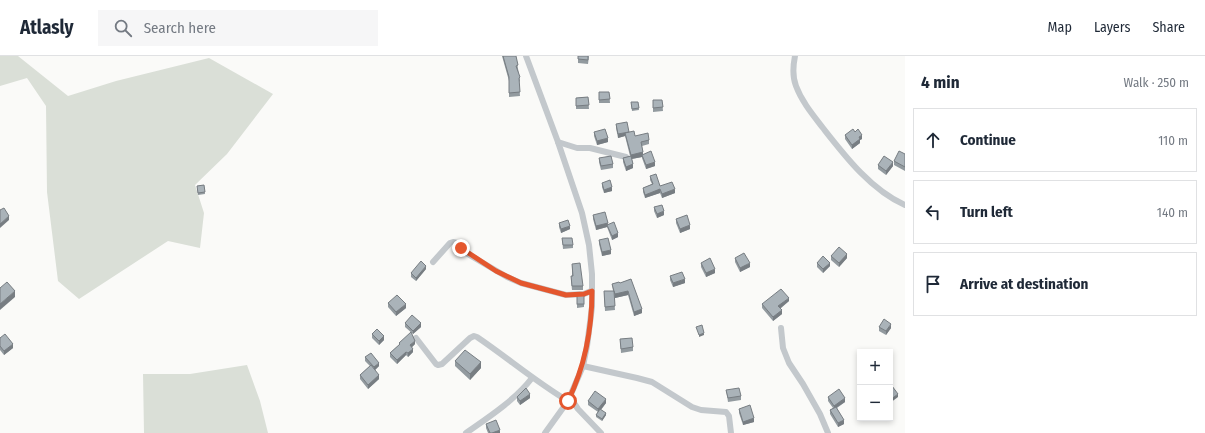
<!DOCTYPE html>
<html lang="en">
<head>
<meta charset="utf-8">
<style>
  body { margin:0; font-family:"Fira Sans Condensed",sans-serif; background:#f6f6f7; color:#1f2937 }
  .controls { position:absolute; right:12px; bottom:12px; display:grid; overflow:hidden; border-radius:0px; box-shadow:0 2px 6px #0003 }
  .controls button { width:36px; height:36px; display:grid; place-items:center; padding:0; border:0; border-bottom:1px solid #e0e1e3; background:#fff; color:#1f2937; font:20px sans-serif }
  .stop { position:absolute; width:12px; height:12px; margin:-9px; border:3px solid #e4572e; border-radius:50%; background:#fff }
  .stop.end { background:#e4572e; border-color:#fff; box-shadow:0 1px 4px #0008 }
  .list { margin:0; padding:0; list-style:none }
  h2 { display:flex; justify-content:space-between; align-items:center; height:52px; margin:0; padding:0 16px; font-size:17px }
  h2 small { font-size:13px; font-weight:400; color:#747a83 }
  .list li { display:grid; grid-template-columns:26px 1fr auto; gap:12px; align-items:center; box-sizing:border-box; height:64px; margin:0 8px 8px; padding:0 8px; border:1px solid #e0e1e3; border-radius:0px }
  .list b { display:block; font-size:15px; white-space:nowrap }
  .list em { font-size:13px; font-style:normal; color:#747a83 }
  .icon { flex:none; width:22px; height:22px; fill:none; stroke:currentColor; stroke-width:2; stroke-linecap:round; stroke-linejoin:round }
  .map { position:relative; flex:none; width:905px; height:377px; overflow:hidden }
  header { display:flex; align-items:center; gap:24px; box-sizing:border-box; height:56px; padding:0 20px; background:#fff; border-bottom:1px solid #e0e1e3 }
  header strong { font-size:19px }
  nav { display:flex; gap:22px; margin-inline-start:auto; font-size:14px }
  .search { width:280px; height:36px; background:#f6f6f7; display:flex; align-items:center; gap:10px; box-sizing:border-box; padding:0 14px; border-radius:0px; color:#747a83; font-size:15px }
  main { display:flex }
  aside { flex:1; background:#fff }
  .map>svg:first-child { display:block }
</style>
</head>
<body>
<header>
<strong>Atlasly</strong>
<div class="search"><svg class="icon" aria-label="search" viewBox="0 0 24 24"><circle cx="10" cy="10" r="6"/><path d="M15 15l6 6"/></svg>Search here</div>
<nav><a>Map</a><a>Layers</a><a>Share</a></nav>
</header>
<main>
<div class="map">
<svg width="905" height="377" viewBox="0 0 905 377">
  <rect width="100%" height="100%" fill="#fafaf8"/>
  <g fill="#dadfd7">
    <path d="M0,0H18L68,40L116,25L209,2L273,38L227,98L195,129L204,157L200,192L168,185L79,243L58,225L47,136L46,50L27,22L0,30Z"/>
    <path d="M247,309L260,345L268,377H144L143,318H190Z"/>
  </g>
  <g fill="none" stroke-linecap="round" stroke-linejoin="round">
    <g stroke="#c3c8cc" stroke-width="6">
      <path d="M526,0L558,86L582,157L589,189L592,218V251L587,290L583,310L568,345L545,377"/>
      <path d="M795,0C793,10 792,20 796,30C802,46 813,59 823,72C845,100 871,134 905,149"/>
      <path d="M558,86L577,92H590L626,101"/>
      <path d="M433,206L450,187L453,186L457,187L466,197L507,221L521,227L566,239L584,238L591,235"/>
      <path d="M781,272L783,292L789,307L803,328L820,358L828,377"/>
      <path d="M416,282L436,308L438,309L442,308L470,282L474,280L477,281C508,302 536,326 568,345"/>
      <path d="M583,310L637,322L652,326L692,351L701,354L726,356L729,360L731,377"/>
      <path d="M570,341L578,353L601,377"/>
      <path d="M466,377C489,361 515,344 532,322"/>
    </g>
  </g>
  <g fill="#929a9f">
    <path d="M502,0H516L520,25L519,26L520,40L509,41V25Z"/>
    <path d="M589,0L588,8L578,7V3Z"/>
    <path d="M599,36H609L610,47H599Z"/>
    <path d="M588,41L589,53H576V42Z"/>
    <path d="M653,44H662L663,55L653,56Z"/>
    <path d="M631,46H638L639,54L632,55Z"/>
    <path d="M616,68L629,77L635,80L649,84V88L642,90L643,98L655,110L646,113L642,102V101L632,103L633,112L626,115L623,106V102L630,100L625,80L618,82L616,72Z"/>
    <path d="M594,76L608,86L597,89L594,80Z"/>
    <path d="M855,76L862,83L860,84V87L852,93L845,83V79Z"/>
    <path d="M905,98V115L894,109V105Z"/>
    <path d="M599,102L613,108V112L601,114L599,106Z"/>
    <path d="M878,109L893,110L886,119L878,113Z"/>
    <path d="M650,120L660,130L675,137L662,142L660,137L645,142L643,136V132L652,128L650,124Z"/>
    <path d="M602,127L612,135L604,137L602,131Z"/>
    <path d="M204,129L205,138L198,139L197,130Z"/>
    <path d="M654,151L664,159L657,162L654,155Z"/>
    <path d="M593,159L608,168L618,181L612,184L607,171L596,174L593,163Z"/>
    <path d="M676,163L690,173L680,177L676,167Z"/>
    <path d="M559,167L570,173L561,177L559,171Z"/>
    <path d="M562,182L573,189V192L563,193Z"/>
    <path d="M599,184L611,198L602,200L599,188Z"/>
    <path d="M831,200L847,202L839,211L831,204Z"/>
    <path d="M735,202L750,211L740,216L735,206Z"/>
    <path d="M701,207L715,217L706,221L701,211Z"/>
    <path d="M817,207L830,210L823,217L817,211Z"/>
    <path d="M572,208L583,230V234H572L571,224V220H572Z"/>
    <path d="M426,213L416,225L411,221V217Z"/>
    <path d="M670,220L685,227L673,231L670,224Z"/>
    <path d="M631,223L642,257L634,260L628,239L615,242L614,240L615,254L605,255L604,235H613L612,228L620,227Z"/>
    <path d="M577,239H584V251L577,252Z"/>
    <path d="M789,245L780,253L782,258L773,265L762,252V248Z"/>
    <path d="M388,247L406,252L396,260L388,251Z"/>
    <path d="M405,267L421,271L413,278L405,271Z"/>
    <path d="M879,271L891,272L886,279L879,275Z"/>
    <path d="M372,278L384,284L379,289L372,282Z"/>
    <path d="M0,282L13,292L4,299L0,294Z"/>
    <path d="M620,283L633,291V295L621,297Z"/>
    <path d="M399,287L415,288L412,291L413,296L408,301L406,299L397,308L390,301V297L399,289Z"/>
    <path d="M365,301L379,310L375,314L379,323L368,333L360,323V319L370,310L365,305Z"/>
    <path d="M455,305L481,312L470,324L455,310Z"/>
    <path d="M726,334L741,340V344L728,346Z"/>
    <path d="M517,341L530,342L520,349L517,345Z"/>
    <path d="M828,341L845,346L837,352L844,368L838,371L830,358V354L833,352L828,345Z"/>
    <path d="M588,345L606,347L601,354L606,359L602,365L596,361V359L598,356L588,349Z"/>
    <path d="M739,353L754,366L743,369L739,357Z"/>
    <path d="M486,368L500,377H488L486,372Z"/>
  </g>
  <g fill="#777d82">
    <path d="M629,76V79L625,77V80L618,82V78Z"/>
    <path d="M862,79V83L860,84V87L852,93V89L859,81Z"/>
    <path d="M608,82V86L597,89V85Z"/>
    <path d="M643,96V100L642,99V101L631,103V99Z"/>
    <path d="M655,106V110L646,113V109Z"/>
    <path d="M893,106V110L886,119V115Z"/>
    <path d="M633,108V112L626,115V111Z"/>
    <path d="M612,131V135L604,137V134Z"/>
    <path d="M660,133V137L645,142V139Z"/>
    <path d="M675,133V137L662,142V138Z"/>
    <path d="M664,155V159L657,162V158Z"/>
    <path d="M9,160V164L0,172V168Z"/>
    <path d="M608,167L607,171L596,174V170Z"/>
    <path d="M690,169V173L680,177V173Z"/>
    <path d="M570,170V173L561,177V173Z"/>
    <path d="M618,177V181L612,184V180Z"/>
    <path d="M611,194V198L602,200V196Z"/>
    <path d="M847,198V202L839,211V207Z"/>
    <path d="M750,207V211L740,216V212Z"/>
    <path d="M830,207V210L823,217V213Z"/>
    <path d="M426,210V213L416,225V222Z"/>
    <path d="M715,213V217L706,221V217Z"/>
    <path d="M685,223V227L673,231V227Z"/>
    <path d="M15,235V241L0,254V248Z"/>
    <path d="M628,235V239L615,242V238Z"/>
    <path d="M789,242V245L778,254V250Z"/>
    <path d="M406,248V252L396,260V256Z"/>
    <path d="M642,253V257L634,260V256Z"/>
    <path d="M782,254V258L773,265V261Z"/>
    <path d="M421,267V271L413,278V275Z"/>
    <path d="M891,268V272L886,279V275Z"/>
    <path d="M704,277V279L699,281V279Z"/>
    <path d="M384,280V284L379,289V285Z"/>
    <path d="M415,285V288L410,293V289Z"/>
    <path d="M13,288V292L4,299V295Z"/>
    <path d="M413,293V296L408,301V297Z"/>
    <path d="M406,296V299L397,308V304Z"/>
    <path d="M481,306V312L470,324V318Z"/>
    <path d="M379,307V310L374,315V311Z"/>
    <path d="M379,319V323L368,333V329Z"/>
    <path d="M530,338V342L520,349V345Z"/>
    <path d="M898,338V341L890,347V344Z"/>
    <path d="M845,342V346L834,353V350Z"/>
    <path d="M606,343V347L598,357V353Z"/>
    <path d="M606,357V359L602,365V363Z"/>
    <path d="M754,362V366L743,369V366Z"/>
    <path d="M844,364V368L838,371V367Z"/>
    <path d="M500,374V377H492Z"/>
  </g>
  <g fill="#aab3b9" stroke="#777d82">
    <path d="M503,0H516L518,9L516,10L520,21L519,22L520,36L509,37V21Z"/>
    <path d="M578,0H588V4L578,3Z"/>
    <path d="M599,36H609L610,43L599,44Z"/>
    <path d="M588,41L589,49L576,50V42Z"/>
    <path d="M653,44H662L663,51L653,52Z"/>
    <path d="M631,46H638L639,52L632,53Z"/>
    <path d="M627,66L629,76L618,78L616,68Z"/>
    <path d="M605,73L608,82L597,85L594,76Z"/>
    <path d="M853,73L855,76L858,73L862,79L859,81L860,83L852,89L845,79Z"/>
    <path d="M634,75L635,80L648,77L649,84L641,86L643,96L631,99L625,77Z"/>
    <path d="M651,95L655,106L646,109L642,99Z"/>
    <path d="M899,95L905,98V111L894,105Z"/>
    <path d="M611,100L613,108L601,110L599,102Z"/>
    <path d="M631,100L633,108L626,111L623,102Z"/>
    <path d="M884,100L893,106L886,115L878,109Z"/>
    <path d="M656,118L660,130L672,126L675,133L662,138L660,133L645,139L643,132L653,128L650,120Z"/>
    <path d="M610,124L612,131L604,134L602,127Z"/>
    <path d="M204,129L205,136L198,137L197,130Z"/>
    <path d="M662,149L664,155L657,158L654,151Z"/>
    <path d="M4,152L9,160L0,168V154Z"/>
    <path d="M605,156L608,167L596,170L593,159Z"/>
    <path d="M687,159L690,169L680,173L676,163Z"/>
    <path d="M568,164L570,170L561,173L559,167Z"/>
    <path d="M614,166L618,177L612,180L607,169Z"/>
    <path d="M562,182H572L573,189H563Z"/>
    <path d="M608,182L611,194L602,196L599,184Z"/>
    <path d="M839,191L847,198L839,207L831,200Z"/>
    <path d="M744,197L750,207L740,212L735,202Z"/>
    <path d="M823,200L830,207L823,213L817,207Z"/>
    <path d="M710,202L715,213L706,217L701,207Z"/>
    <path d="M421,205L426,210L416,222L411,217Z"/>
    <path d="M580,207L583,230H572L571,220H573L572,208Z"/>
    <path d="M682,216L685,223L673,227L670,220Z"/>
    <path d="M631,223L642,253L634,256L628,235L615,238L614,235L615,250L605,251L604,235H614L612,228L619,226L620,227Z"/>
    <path d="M7,226L15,235L0,248V232Z"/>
    <path d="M781,233L789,242L778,250L782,254L773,261L762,248Z"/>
    <path d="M397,239L406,248L396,256L388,247Z"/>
    <rect x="577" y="239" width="7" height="9"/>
    <path d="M412,259L421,267L413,275L405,267Z"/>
    <path d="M884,263L891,268L886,275L879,271Z"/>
    <path d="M702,269L704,277L699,279L696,271Z"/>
    <path d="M377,273L384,280L379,285L372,278Z"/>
    <path d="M411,276L415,285L410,289L413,293L408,297L406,296L397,304L390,297L400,288L399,287Z"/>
    <path d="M5,278L13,288L4,295L0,290V282Z"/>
    <path d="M632,282L633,291L621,293L620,283Z"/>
    <path d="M465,294L481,306L470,318L455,305Z"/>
    <path d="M371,297L379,307L374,311L365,301Z"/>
    <path d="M371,309L379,319L368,329L360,319Z"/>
    <path d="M892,330L898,338L890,344V331Z"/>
    <path d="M526,332L530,338L520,345L517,341Z"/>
    <path d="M739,332L741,340L728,342L726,334Z"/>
    <path d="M839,333L845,342L834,350L828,341Z"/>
    <path d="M595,335L606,343L598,353L588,345Z"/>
    <path d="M750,349L754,362L743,366L739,353Z"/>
    <path d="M836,351L844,364L838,367L830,354Z"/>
    <path d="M600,353L606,357L602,363L596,359Z"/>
    <path d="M496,364L500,374L492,377H490L486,368Z"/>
  </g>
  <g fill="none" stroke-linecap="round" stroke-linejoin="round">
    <path stroke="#e4572e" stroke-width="5" d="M461,192L496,215L521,227L566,239L584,238L592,235C592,273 585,310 568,345"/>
  </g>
</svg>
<div class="controls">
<button>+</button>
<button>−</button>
</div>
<div class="stop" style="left:568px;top:345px"></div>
<div class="stop end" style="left:461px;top:192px"></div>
</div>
<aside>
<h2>4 min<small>Walk · 250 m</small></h2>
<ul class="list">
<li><svg class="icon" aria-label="ahead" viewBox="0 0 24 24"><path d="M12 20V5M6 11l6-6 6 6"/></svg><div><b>Continue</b></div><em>110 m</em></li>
<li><svg class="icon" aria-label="left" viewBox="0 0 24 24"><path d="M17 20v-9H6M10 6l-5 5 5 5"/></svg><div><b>Turn left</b></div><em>140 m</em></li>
<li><svg class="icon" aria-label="arrive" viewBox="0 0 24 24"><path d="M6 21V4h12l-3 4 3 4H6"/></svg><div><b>Arrive at destination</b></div></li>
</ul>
</aside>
</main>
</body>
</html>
